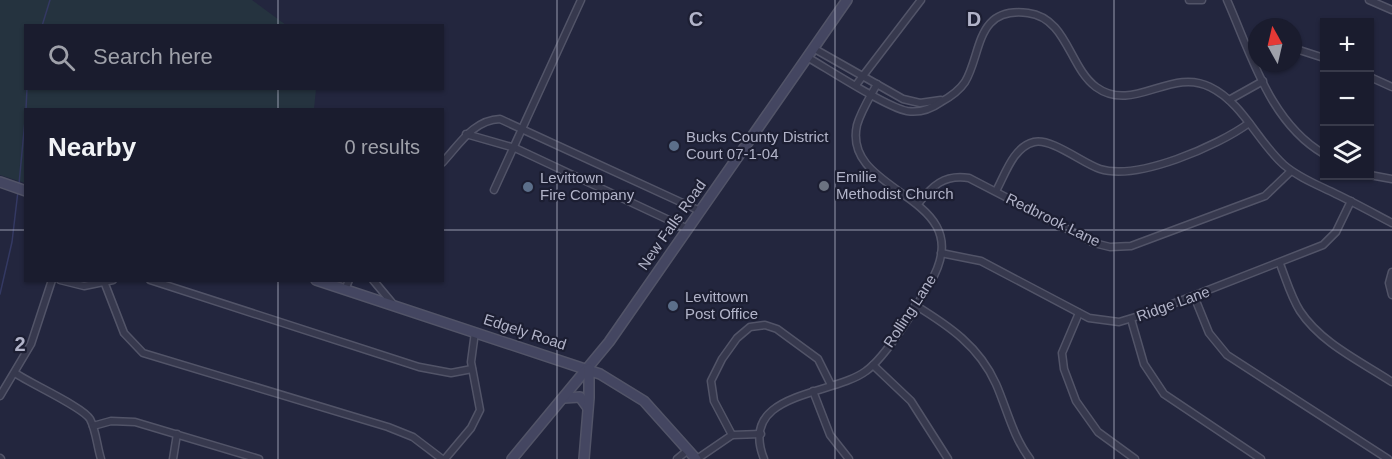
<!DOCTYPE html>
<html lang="en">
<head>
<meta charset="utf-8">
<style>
  body { margin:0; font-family:Helvetica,sans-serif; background:#27293a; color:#f1f3f6 }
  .controls { position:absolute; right:18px; top:18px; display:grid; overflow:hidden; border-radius:0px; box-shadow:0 2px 4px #0004 }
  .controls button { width:54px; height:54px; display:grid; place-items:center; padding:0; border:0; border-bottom:2px solid #383a4a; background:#1a1c2e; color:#f1f3f6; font:30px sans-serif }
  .compass { position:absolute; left:1248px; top:18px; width:54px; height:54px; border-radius:50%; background:#1a1c2e; box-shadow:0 2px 4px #0004; rotate:352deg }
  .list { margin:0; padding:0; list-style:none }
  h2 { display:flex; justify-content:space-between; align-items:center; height:78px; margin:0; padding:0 24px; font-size:26px }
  h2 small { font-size:20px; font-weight:400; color:#9fa1aa }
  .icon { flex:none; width:33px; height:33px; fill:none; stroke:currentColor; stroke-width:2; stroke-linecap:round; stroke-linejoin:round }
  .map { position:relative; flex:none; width:1392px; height:459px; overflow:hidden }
  .search { position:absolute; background:#1a1c2e; box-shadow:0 2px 4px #0004; left:24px; top:24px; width:420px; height:66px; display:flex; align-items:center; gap:15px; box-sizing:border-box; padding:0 21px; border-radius:0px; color:#9fa1aa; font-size:22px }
  .panel { position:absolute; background:#1a1c2e; box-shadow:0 2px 4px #0004; left:24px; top:108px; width:420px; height:174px; border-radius:0px }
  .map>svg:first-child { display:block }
</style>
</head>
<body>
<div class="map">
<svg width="1392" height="459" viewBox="0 0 1392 459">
  <rect width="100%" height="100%" fill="#23263e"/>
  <path fill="#25333f" d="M0,0H252L286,25L26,26V88L316,89L314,109L26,110L25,183L0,175Z"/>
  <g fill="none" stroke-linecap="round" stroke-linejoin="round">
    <g stroke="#343963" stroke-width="1.5">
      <path d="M42,26L50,0"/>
      <path d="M26,109L27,88"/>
      <path d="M19,184L26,110"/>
      <path d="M0,294L12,242L18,191"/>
    </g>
    <g stroke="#525468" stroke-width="9">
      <g id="street">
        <path d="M1189,0H1202"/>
        <path d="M1227,0C1251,54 1270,123 1324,154"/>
        <path d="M1369,0L1392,10"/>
        <path d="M813,48L903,99L920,103L941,100"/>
        <path d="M1293,48L1324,58"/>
        <path d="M807,57C828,69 886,107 907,111C919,113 931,109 941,102C950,97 959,91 965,82C982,54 975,6 1028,13C1067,18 1069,67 1096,87C1133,114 1171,67 1210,87C1243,103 1257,141 1284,165C1299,178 1318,185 1336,194C1355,203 1373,213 1392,223"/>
        <path d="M1370,77L1392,87"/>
        <path d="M856,85L921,0"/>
        <path d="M1229,100L1263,81"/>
        <path d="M466,134L515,148L688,229"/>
        <path d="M442,163C459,145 473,120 500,119L700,211"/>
        <path d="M1370,175L1392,179"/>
        <path d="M494,190L581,0"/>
        <path d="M996,191C1005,175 1013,147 1034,142C1052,138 1082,163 1100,169C1137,181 1218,146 1249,123"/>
        <path d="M918,204C932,186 944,174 969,178L1094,243L1110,247L1131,246L1265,196L1291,171"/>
        <path d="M941,253L981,261L1089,318L1119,322L1152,312L1323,245L1336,232L1351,201"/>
        <path d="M1280,264C1286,279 1291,297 1300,311C1321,343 1360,361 1392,382"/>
        <path d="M1392,272L1389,283L1392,295"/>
        <path d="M60,280L84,286L113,280"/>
        <path d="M150,280L419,367L451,373L472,369"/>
        <path d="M373,280L393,304"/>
        <path d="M105,284L124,333L143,353L388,427L413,437L442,459"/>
        <path d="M345,290L349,280"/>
        <path d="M1194,296L1209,333L1227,355L1388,459"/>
        <path d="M915,305C949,326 979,346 996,384C1007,409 1013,437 1030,459"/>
        <path d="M1079,313L1062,353L1064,369L1076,401L1098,432L1135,459"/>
        <path d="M1131,319L1144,364L1164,394L1261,459"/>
        <path d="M873,365L911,401L948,459"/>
        <path d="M15,373C31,384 83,407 90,419C96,430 97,446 101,459"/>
        <path d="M813,391L830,435L849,459"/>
        <path d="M0,396L31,344L52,280"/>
        <path d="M93,426L111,421L135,422L259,459"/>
        <path d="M732,435L714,401L711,381L722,359L737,338L750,327L765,325L777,329L818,359L831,385"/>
        <path d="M0,458L1,459"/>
        <path d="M173,459L177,434"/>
        <path d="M445,459L471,428L480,410L471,362L475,332"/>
        <path d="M677,459L688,450"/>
        <path d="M697,459L732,435L761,434"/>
        <path d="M764,459C737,391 833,396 866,371C886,357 917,306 930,283C983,194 841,196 857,125C861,111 870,97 877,84"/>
      </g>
    </g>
    <g stroke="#525468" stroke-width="12">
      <g id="secondary">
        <path d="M0,182L26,191"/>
        <path d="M316,280L600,374L644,401L696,459"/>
        <path d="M564,398L580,397L588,408"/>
        <path d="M512,459L609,342L847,0"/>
        <path d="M584,459L589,398V369"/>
      </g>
    </g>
    <use href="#street" stroke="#37394e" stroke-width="6"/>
    <use href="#secondary" stroke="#444661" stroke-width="9"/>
  </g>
  <path fill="none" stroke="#b2b4c9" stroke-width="1.5" stroke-opacity="0.55" d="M278,0V26M557,0V459M835,0V459M1114,0V459M278,88V110M0,230H26M442,230H1392M278,280V459"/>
  <g fill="#5c6f8a" stroke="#1c1e32" stroke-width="2">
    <circle cx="674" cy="146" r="6"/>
    <circle cx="528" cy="187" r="6"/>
    <circle cx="673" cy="306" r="6"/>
  </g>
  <circle fill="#6b7280" stroke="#1c1e32" stroke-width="2" cx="824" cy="186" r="6"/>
  <g text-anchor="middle" stroke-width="4.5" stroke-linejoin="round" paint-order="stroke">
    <g font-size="15" fill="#b2b4c9" stroke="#1c1e32" text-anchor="start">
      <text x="686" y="142">Bucks County District<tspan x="686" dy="17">Court 07-1-04</tspan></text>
      <text x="836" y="182">Emilie<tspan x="836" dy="17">Methodist Church</tspan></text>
      <text x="540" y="183">Levittown<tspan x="540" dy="17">Fire Company</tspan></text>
      <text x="685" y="302">Levittown<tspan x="685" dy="17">Post Office</tspan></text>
    </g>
    <g font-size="15" fill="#b2b4c9" stroke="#1c1e32">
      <text transform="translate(1053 220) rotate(26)" y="5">Redbrook Lane</text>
      <text transform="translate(672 225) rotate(-55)" y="5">New Falls Road</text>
      <text transform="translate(1173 304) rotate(-20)" y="5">Ridge Lane</text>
      <text transform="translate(910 311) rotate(-57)" y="5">Rolling Lane</text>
      <text transform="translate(525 332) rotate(18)" y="5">Edgely Road</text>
    </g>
  </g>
  <g font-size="20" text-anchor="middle" font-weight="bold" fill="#b2b4c9" stroke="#1c1e32" stroke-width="4.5" stroke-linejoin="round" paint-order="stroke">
    <text x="696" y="26">C</text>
    <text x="974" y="26">D</text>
    <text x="20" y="351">2</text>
  </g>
</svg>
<div class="controls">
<button>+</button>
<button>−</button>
<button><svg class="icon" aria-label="layers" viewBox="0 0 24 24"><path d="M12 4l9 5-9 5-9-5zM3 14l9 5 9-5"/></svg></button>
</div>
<svg class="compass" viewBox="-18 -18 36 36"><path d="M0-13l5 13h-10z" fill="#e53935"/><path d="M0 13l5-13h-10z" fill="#9fa1aa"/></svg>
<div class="search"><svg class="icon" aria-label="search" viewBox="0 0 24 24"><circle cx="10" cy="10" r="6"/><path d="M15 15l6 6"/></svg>Search here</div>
<section class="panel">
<h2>Nearby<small>0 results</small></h2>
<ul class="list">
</ul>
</section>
</div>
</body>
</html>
